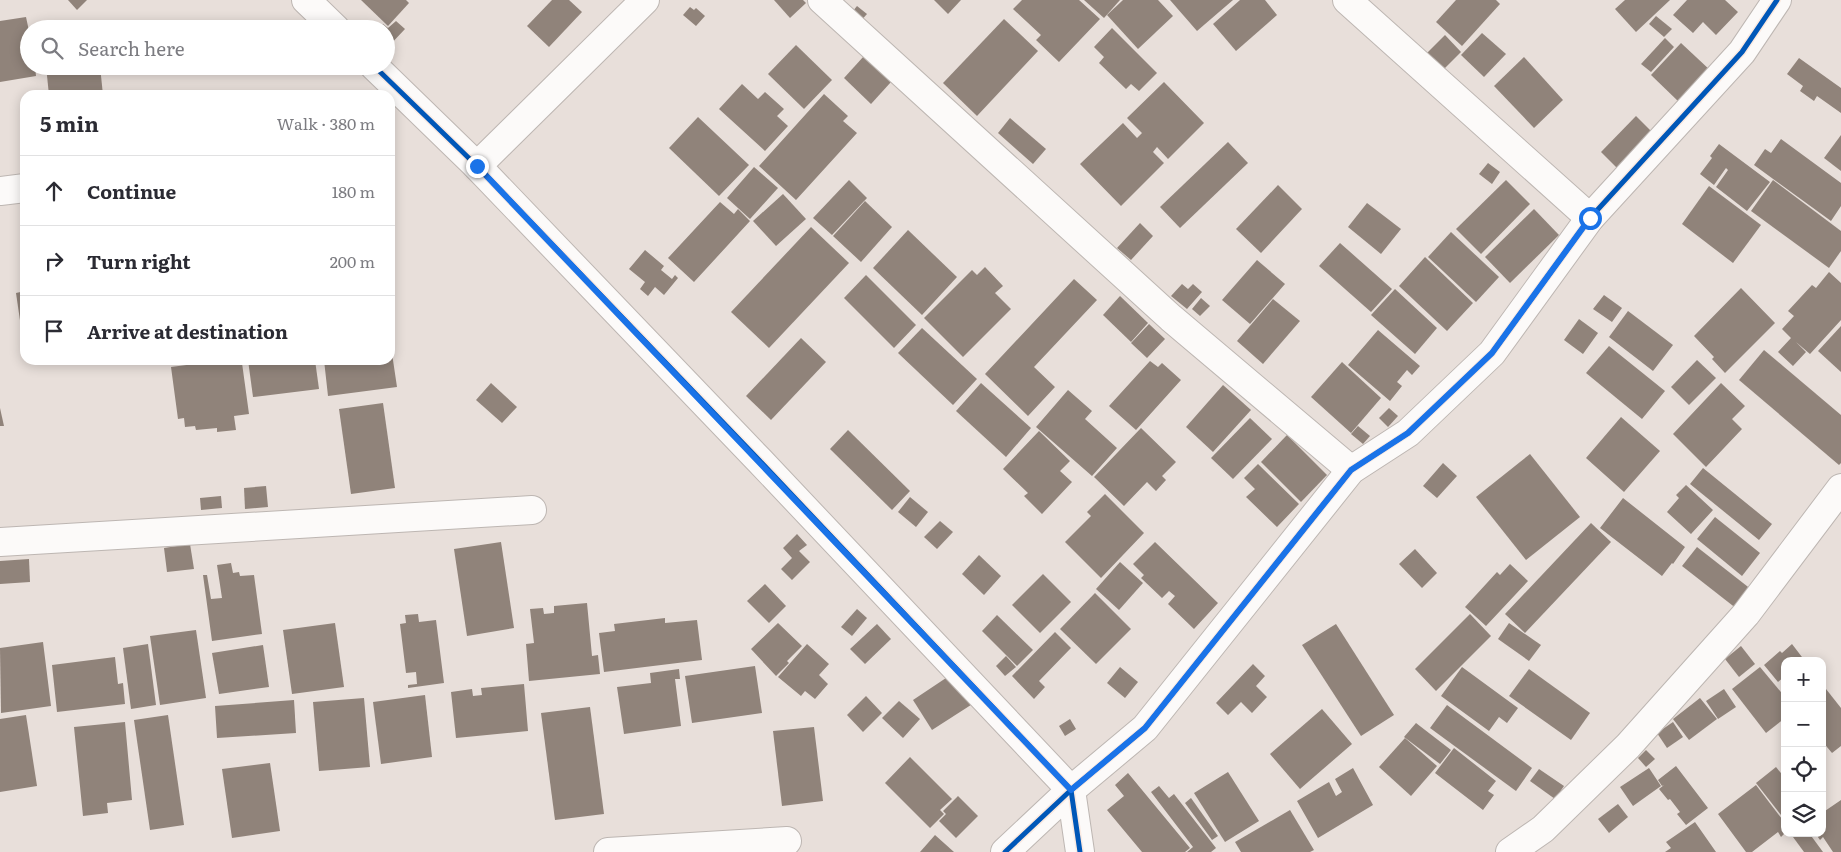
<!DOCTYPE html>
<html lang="en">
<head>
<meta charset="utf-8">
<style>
  body { margin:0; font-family:Literata,serif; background:#f7f7f7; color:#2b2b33 }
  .controls { position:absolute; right:15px; bottom:15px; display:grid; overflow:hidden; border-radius:10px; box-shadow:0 2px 12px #0003 }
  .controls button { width:45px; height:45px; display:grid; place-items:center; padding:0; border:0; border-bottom:1px solid #e1e1e2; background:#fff; color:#2b2b33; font:25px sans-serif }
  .stop { position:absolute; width:15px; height:15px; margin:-11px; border:4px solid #1a73e8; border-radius:50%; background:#fff }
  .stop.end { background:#1a73e8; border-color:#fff; box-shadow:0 1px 5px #0008 }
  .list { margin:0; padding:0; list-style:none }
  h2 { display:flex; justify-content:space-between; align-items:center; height:65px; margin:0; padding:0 20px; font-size:21px }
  h2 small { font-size:16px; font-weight:400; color:#7c7c81 }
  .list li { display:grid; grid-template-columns:32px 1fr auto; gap:15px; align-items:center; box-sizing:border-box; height:70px; padding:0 20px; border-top:1px solid #e1e1e2 }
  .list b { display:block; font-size:19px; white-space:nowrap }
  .list em { font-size:16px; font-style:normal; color:#7c7c81 }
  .icon { flex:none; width:28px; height:28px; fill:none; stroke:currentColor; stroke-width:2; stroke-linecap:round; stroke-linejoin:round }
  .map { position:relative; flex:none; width:1841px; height:852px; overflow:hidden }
  .search { position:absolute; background:#fff; box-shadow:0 2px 12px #0003; left:20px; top:20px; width:375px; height:55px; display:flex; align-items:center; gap:12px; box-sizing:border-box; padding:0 18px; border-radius:28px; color:#7c7c81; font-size:19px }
  .panel { position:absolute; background:#fff; box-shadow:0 2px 12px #0003; left:20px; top:90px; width:375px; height:275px; border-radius:15px }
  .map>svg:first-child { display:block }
</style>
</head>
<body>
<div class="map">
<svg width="1841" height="852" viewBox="0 0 1841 852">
  <rect width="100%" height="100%" fill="#e8dfda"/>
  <g fill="#90837a">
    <path d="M68,0H87L77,10Z"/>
    <path d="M361,0H406L409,3L388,26Z"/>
    <path d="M552,0H569L582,12L549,47L527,26Z"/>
    <path d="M774,0H803L806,3L790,18Z"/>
    <path d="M934,0H961L948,14Z"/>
    <path d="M1022,0H1079L1100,19L1059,62L1036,40L1041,35L1013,9Z"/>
    <path d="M1084,0H1120L1104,18Z"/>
    <path d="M1123,0H1158L1173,16L1138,49L1107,15Z"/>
    <path d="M1170,0H1233L1197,31Z"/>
    <path d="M1240,0H1265L1277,15L1236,51L1213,24Z"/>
    <path d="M1456,0H1496L1500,4L1462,46L1436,22Z"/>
    <path d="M1625,0H1670L1636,32L1615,9Z"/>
    <path d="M1687,0H1725L1738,12L1716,35L1703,22L1693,33L1673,15Z"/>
    <path d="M857,6L867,14L858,24L849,16Z"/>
    <path d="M690,7L694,10L696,8L705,16L696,26L683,15Z"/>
    <path d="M1656,16L1672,29L1664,37L1649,24Z"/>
    <path d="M26,17L29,31V66H35L36,76L0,82V21Z"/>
    <path d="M1004,19L1038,51L977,116L943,83Z"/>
    <path d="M396,21L405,29L388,47L386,29H379L383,24L388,28Z"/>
    <path d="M1112,28L1157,73L1139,91L1131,84L1126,89L1099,63L1104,57L1094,47Z"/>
    <path d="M1482,33L1506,54L1484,77L1461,55Z"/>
    <path d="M1445,35L1461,52L1442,71L1426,54Z"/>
    <path d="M1665,38L1674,47L1651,72L1641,64Z"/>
    <path d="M1681,43L1711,71L1680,103L1651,75Z"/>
    <path d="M796,45L832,80L804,109L768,74Z"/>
    <path d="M864,56L891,82L871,104L844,78Z"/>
    <path d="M1524,57L1563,100L1534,128L1494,86Z"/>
    <path d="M1799,58L1841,88V113L1817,96L1814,101L1800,91L1803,86L1787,74Z"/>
    <path d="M46,66H100L103,95H49Z"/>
    <path d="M1164,82L1204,123L1168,159L1157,147L1153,152L1164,163L1121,206L1080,164L1123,123L1137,138L1142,133L1127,118Z"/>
    <path d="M742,84L758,99L765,92L784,109L777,116L788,126L765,151L719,109Z"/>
    <path d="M824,94L848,116L843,121L857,133L796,200L759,166Z"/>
    <path d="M1636,116L1656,136L1621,172L1601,152Z"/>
    <path d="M698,117L749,165L719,196L669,148Z"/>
    <path d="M1010,118L1046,149L1033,164L998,133Z"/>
    <path d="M1841,135V171L1824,158Z"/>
    <path d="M1781,139L1841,183V206L1831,221L1754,165L1765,149L1771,153Z"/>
    <path d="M1228,142L1248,163L1180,228L1160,207Z"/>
    <path d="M1719,144L1770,182L1747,211L1716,187L1728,170L1726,168L1714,185L1700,174L1712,158L1710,156Z"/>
    <path d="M1488,163L1500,172L1492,184L1479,174Z"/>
    <path d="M754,167L778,188L750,219L727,198Z"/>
    <path d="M849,180L867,198L832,235L813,218Z"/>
    <path d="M1506,180L1530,204L1481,254L1456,229Z"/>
    <path d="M1773,180L1841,231V251L1829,268L1751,211Z"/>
    <path d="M1278,185L1302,209L1261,253L1236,229Z"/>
    <path d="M1709,186L1761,225L1733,263L1682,224Z"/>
    <path d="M783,194L806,219L776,246L753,221Z"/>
    <path d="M865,201L892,227L861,262L833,236Z"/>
    <path d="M720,202L734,214L738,209L750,221L694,282L668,258Z"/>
    <path d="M1367,203L1401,229L1381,254L1348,227Z"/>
    <path d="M1534,209L1559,235L1510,283L1485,257Z"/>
    <path d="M1140,223L1153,236L1131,260L1117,248Z"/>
    <path d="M811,227L849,263L769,348L731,312Z"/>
    <path d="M908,230L957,277L922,315L873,268Z"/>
    <path d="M1451,232L1499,277L1476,302L1428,257Z"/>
    <path d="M1340,243L1392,289L1371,312L1319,266Z"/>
    <path d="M645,250L664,266L661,270L672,279L675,275L678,278L664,295L655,287L648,296L640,289L645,282L629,269Z"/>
    <path d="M1425,257L1473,303L1447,331L1399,286Z"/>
    <path d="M1257,260L1285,284L1250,324L1222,300Z"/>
    <path d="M985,267L1003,286L995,293L1011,309L963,357L924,318L972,270L977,275Z"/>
    <path d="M1829,272L1841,283V320L1810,354L1796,342L1806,352L1793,366L1778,352L1791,338L1782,329L1794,316L1788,311L1812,285L1816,288Z"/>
    <path d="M866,275L916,325L894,348L844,298Z"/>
    <path d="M1074,279L1097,300L1034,367L1055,387L1028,416L985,374Z"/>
    <path d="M1182,284L1188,289L1193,284L1202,292L1187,309L1171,296Z"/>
    <path d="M1741,288L1775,323L1725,373L1712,359L1714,357L1694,336Z"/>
    <path d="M1395,289L1437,328L1415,354L1371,315Z"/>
    <path d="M25,291V348H24L16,293Z"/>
    <path d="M1604,295L1622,308L1612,322L1593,309Z"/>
    <path d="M1120,296L1148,323L1131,342L1103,315Z"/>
    <path d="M1201,298L1210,306L1200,316L1192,309Z"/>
    <path d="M1273,299L1300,321L1263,364L1237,341Z"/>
    <path d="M1628,311L1673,345L1653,371L1609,337Z"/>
    <path d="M1579,319L1598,333L1583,354L1564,340Z"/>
    <path d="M1149,324L1165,339L1147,358L1131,343Z"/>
    <path d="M1841,326V372L1818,351Z"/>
    <path d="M922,328L977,379L953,405L898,353Z"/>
    <path d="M1378,330L1420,366L1412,375L1407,370L1397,382L1402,386L1390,401L1348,365Z"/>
    <path d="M801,338L826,362L771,420L746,396Z"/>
    <path d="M390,340L397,387L328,396L324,360H390Z"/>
    <path d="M1609,346L1665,391L1642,419L1586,373Z"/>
    <path d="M1764,350L1841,415V463L1839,465L1739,380Z"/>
    <path d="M225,360L226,365L242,363L249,414L234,416L236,430L217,432V428L196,430L195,426L185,427L184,418L178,419L171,367Z"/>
    <path d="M248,360H315L319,389L253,397Z"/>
    <path d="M1697,360L1716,378L1689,405L1671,387Z"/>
    <path d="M1150,361L1158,367L1162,363L1181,380L1136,430L1109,406Z"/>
    <path d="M1342,362L1381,398L1351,433L1311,397Z"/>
    <path d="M491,383L517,407L502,423L476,400Z"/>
    <path d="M981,383L1031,428L1006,457L956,411Z"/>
    <path d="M1721,383L1745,406L1732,419L1742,429L1706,467L1673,434Z"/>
    <path d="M1223,385L1251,410L1213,452L1186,427Z"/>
    <path d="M1068,390L1092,411L1085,419L1117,448L1092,476L1036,427Z"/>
    <path d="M383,403L395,488L351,494L339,409Z"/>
    <path d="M0,408L4,426H0Z"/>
    <path d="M1389,408L1398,416L1388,427L1379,418Z"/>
    <path d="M1621,417L1660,451L1624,492L1586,458Z"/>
    <path d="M1250,418L1272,439L1233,479L1211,458Z"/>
    <path d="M1358,426L1370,436L1363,444L1351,434Z"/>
    <path d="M1141,428L1176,462L1162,476L1166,480L1156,491L1147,482L1124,506L1094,477Z"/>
    <path d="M848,430L910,491L892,510L830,449Z"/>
    <path d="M1039,431L1070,461L1060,471L1072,482L1042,514L1024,496L1028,493L1003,469Z"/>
    <path d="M1287,435L1327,475L1301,502L1261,462Z"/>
    <path d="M1530,454L1580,517L1526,560L1476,497Z"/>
    <path d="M1443,463L1457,476L1437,498L1423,486Z"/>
    <path d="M1258,464L1299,504L1277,527L1246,497L1255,489L1244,478Z"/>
    <path d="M1703,468L1772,524L1759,540L1690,484Z"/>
    <path d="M1686,485L1713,510L1691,534L1667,512L1679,498L1676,495Z"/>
    <path d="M266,486L268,507L245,509L244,488Z"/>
    <path d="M1105,494L1144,533L1101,578L1065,542L1091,516L1087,512Z"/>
    <path d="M221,496L222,508L201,510L200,498Z"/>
    <path d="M910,497L928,512L916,527L898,512Z"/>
    <path d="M1623,498L1685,547L1673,564L1672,563L1662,576L1600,528Z"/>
    <path d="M1715,517L1760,553L1742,576L1697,539Z"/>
    <path d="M940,521L953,532L937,549L924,537Z"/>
    <path d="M1591,523L1611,542L1525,633L1505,614Z"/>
    <path d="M797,534L807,545L799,551L810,562L792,580L781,569L792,558L783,548Z"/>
    <path d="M501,542L514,628L467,636L454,549Z"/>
    <path d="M1155,542L1218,603L1194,629L1168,604L1175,596L1169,591L1162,598L1141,578L1144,575L1133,564Z"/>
    <path d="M190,544L194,569L167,572L164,548Z"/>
    <path d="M1697,547L1752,590L1737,609L1682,566Z"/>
    <path d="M1415,549L1437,573L1422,588L1399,564Z"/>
    <path d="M979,555L1001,576L984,595L962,574Z"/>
    <path d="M29,559L30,582L0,584V561Z"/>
    <path d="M1120,562L1143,583L1119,610L1096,589Z"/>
    <path d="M231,563L233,573L239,572L240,576L254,575L262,634L212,641L203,575H207L211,599L222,598L217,565Z"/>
    <path d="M1510,564L1528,581L1486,626L1465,607L1497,572L1500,575Z"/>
    <path d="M1043,574L1071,602L1040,633L1012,605Z"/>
    <path d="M765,584L786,606L769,623L747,601Z"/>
    <path d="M1095,593L1131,629L1096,664L1060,629Z"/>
    <path d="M587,603L592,656L598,655L600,674L529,681L526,644L534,643L530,609L543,608L544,614L554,613V606Z"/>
    <path d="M857,609L867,618L852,636L841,627Z"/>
    <path d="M418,614L419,622L436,620L444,683L408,688V685L417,684L416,672L406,673L400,624L406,623L405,615Z"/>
    <path d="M1470,614L1491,636L1436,691L1415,669Z"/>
    <path d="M997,615L1033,650L1017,666L982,631Z"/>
    <path d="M665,618V623L697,620L702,660L604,672L599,633L615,631L614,624Z"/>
    <path d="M335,623L344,687L292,694L283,630Z"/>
    <path d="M778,623L802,646L787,661L789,663L776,676L751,649Z"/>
    <path d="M1509,623L1541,645L1529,661L1498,639Z"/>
    <path d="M877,624L891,639L865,664L850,649Z"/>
    <path d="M1336,624L1394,715L1361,736L1302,645Z"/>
    <path d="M196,630L206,698L160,705L150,636Z"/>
    <path d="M1055,632L1071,648L1039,681L1045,687L1034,699L1012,676Z"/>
    <path d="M43,642L51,706L1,713L0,648Z"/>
    <path d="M148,644L156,705L131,709L123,648Z"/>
    <path d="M807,644L829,664L819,675L828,684L815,699L805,691L801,696L778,677Z"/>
    <path d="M1792,644L1805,661H1785V676L1778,682L1764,665L1780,651L1782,653Z"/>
    <path d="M263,645L269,687L219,694L212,653Z"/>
    <path d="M1741,646L1755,664L1739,677L1725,659Z"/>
    <path d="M1006,656L1016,667L1005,676L996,666Z"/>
    <path d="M115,657L118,684L123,683L125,704L57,712L52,665Z"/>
    <path d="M1253,664L1265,676L1256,686L1267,697L1252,713L1241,702L1228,715L1216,703Z"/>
    <path d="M755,666L762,713L692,723L685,676Z"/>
    <path d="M1120,667L1138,682L1125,698L1107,683Z"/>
    <path d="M1462,667L1518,708L1507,723L1499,717L1489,731L1441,696Z"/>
    <path d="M1760,667L1785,697V718L1766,733L1732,689Z"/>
    <path d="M679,669L680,679H675L681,726L624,734L617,687L651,683L650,673Z"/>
    <path d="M1529,669L1590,713L1571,740L1509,696Z"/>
    <path d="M955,672L974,703L932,730L913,700Z"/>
    <path d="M524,684L528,731L456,738L451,692L472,689L473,696L482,695L481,688Z"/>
    <path d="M1724,689L1736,707L1718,719L1706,701Z"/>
    <path d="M1826,689L1841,708V746L1832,753L1822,741V692Z"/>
    <path d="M425,695L432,757L381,764L373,702Z"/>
    <path d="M866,696L882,713L863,732L847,715Z"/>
    <path d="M364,698L370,767L319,771L313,702Z"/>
    <path d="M1700,698L1717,719L1689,740L1673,719Z"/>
    <path d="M294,700L296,733L217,738L215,706Z"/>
    <path d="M899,701L920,719L903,738L882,718Z"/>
    <path d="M1447,705L1532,768L1516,791L1430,728Z"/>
    <path d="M590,707L604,814L555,820L541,713Z"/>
    <path d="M1322,709L1352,744L1300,789L1270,754Z"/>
    <path d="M26,715L37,786L0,792V719Z"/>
    <path d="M168,715L184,825L150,830L134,720Z"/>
    <path d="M1070,719L1076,729L1065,736L1059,726Z"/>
    <path d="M125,722L132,800L107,803L108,813L83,816L74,727Z"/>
    <path d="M1673,722L1683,737L1667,748L1657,733Z"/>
    <path d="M1416,723L1451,750L1440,764L1404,737Z"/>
    <path d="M814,727L823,801L782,806L773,731Z"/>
    <path d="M1405,738L1437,766L1411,796L1379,767Z"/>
    <path d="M1454,748L1496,781L1488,791L1494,795L1483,810L1435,773Z"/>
    <path d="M1646,750L1655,759L1646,767L1638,758Z"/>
    <path d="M910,757L952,799L940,810L944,814L930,828L885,783Z"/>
    <path d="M270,763L280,831L232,838L222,769Z"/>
    <path d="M1676,766L1708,808L1686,825L1677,814L1680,812L1670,799L1668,800L1659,789L1664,785L1662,786L1658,780Z"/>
    <path d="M1776,767L1785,778V812L1781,815L1756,783Z"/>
    <path d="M1353,768L1373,805L1318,838L1297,801L1329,782L1336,796L1342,792L1335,779Z"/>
    <path d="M1649,768L1661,786L1633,806L1620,787Z"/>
    <path d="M1539,769L1564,786L1555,799L1530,781Z"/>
    <path d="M1228,772L1259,821L1225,842L1194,793Z"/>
    <path d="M1128,773L1190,848L1185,852H1142L1107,810L1124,796L1115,785Z"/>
    <path d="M1756,785L1785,823V833L1781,837L1778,832L1752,852H1746L1718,814Z"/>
    <path d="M1159,786L1169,798L1174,794L1216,848L1211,852H1187L1193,847L1151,792Z"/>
    <path d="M958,796L978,816L956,838L939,821L946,814L943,811Z"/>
    <path d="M1191,798L1218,836L1212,840L1185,803Z"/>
    <path d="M1841,800V852H1833L1823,837L1820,840L1815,833H1822V813Z"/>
    <path d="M1618,804L1628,817L1609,833L1598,819Z"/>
    <path d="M1290,810L1314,850L1310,852H1241L1235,842Z"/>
    <path d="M1695,822L1716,852H1665L1671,848L1666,842Z"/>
    <path d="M1799,833H1809L1823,852H1804L1793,837Z"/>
    <path d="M935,835L954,852H920Z"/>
  </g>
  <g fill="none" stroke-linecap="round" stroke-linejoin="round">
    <g stroke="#bdb6b2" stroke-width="30">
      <g id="minor">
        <path d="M306,0L336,29"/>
        <path d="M822,0L1171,318L1351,470"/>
        <path d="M1347,0L1590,218"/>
        <path d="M374,66L477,166L759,460L1071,790L1080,852"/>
        <path d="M477,166L645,0"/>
        <path d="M0,191L25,188"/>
        <path d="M0,542L532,510"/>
        <path d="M608,852L787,841"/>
        <path d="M1005,852L1071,790L1145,728L1351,470L1408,433L1492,353L1590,218L1742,52L1777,0"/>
        <path d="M1510,852L1543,829L1628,746L1746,614L1841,488"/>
      </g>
    </g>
    <use href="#minor" stroke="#fcfaf9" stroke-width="28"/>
    <g stroke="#fbeae1" stroke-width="8">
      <g id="cycleway">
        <path d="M374,66L477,166L759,460L1071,790L1080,852"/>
        <path d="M1005,852L1071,790L1145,728L1351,470L1408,433L1492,353L1590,218L1742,52L1777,0"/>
      </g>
    </g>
    <use href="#cycleway" stroke="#0057b8" stroke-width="5"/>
  </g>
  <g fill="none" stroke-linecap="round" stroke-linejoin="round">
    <path stroke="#1a73e8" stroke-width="6" d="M477,166L1071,790L1145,728L1351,470L1408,433L1492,353L1590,218"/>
  </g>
</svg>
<div class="controls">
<button>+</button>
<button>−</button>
<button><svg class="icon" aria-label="locate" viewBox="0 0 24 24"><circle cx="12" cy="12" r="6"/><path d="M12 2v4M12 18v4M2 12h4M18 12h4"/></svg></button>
<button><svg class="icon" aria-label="layers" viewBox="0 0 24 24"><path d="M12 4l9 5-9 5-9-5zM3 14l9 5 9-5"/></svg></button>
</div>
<div class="stop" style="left:1590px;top:218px"></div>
<div class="stop end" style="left:477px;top:166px"></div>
<div class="search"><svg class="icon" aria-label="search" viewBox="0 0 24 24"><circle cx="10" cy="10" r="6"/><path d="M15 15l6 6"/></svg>Search here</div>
<section class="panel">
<h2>5 min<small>Walk · 380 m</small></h2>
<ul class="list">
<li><svg class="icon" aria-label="ahead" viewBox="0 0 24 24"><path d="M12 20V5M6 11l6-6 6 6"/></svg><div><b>Continue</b></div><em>180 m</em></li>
<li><svg class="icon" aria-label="right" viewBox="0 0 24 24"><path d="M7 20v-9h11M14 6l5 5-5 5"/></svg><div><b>Turn right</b></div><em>200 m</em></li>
<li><svg class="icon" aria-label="arrive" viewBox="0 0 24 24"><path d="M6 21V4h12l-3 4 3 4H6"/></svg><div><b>Arrive at destination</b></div></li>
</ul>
</section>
</div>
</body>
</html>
